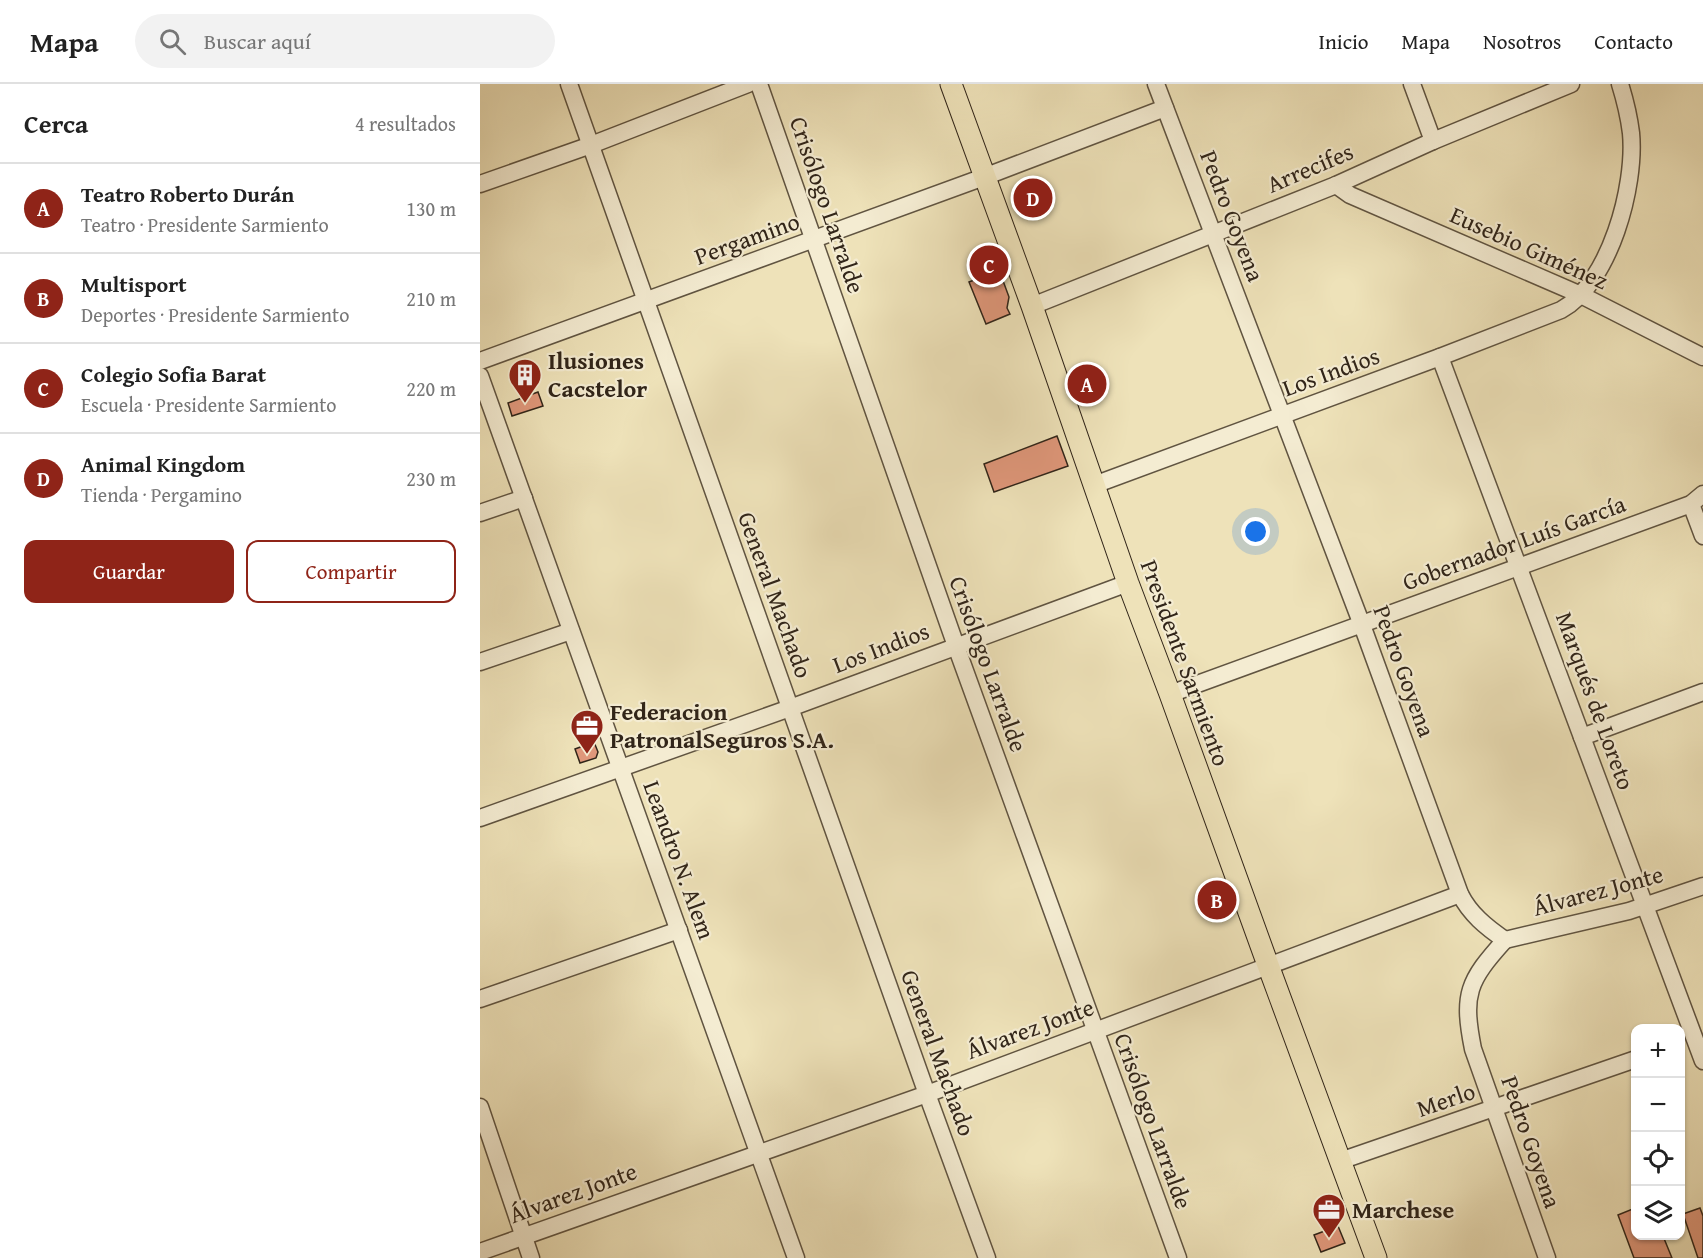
<!DOCTYPE html>
<html lang="es">
<head>
<meta charset="utf-8">
<style>
  body { margin:0; font-family:"Gentium Book Plus",serif; background:#f2f2f2; color:#222 }
  .controls { position:absolute; right:18px; bottom:18px; display:grid; overflow:hidden; border-radius:12px; box-shadow:0 2px 4px #0004 }
  .controls button { width:54px; height:54px; display:grid; place-items:center; padding:0; border:0; border-bottom:2px solid #e0e0e0; background:#fff; color:#222; font:30px sans-serif }
  .you { position:absolute; left:776px; top:448px; width:21px; height:21px; margin:-15px; border:4px solid #fff; border-radius:50%; background:#1a73e8; box-shadow:0 0 0 9px #1a73e833 }
  .badge { display:grid; place-items:center; width:39px; height:39px; border-radius:50%; background:#8f2418; color:#fff; font-size:20px; font-weight:700 }
  .pin { position:absolute; translate:-50% -50%; border:3px solid #fff; box-shadow:0 2px 6px #0006 }
  .list { margin:0; padding:0; list-style:none }
  h2 { display:flex; justify-content:space-between; align-items:center; height:78px; margin:0; padding:0 24px; font-size:26px }
  h2 small { font-size:20px; font-weight:400; color:#767676 }
  .list li { display:grid; grid-template-columns:39px 1fr auto; gap:18px; align-items:center; box-sizing:border-box; height:90px; padding:0 24px; border-top:2px solid #e0e0e0 }
  .list b { display:block; font-size:22px; white-space:nowrap }
  .list p { margin:0; font-size:20px; white-space:nowrap; color:#767676 }
  .list em { font-size:20px; font-style:normal; color:#767676 }
  .actions { display:flex; gap:12px; padding:18px 24px }
  .actions a { flex:1; padding:14px 0; border:2px solid #8f2418; border-radius:12px; text-align:center; font-size:21px; color:#8f2418 }
  .actions .main { background:#8f2418; color:#fff }
  .icon { flex:none; width:33px; height:33px; fill:none; stroke:currentColor; stroke-width:2; stroke-linecap:round; stroke-linejoin:round }
  .map { position:relative; flex:none; width:1223px; height:1174px; overflow:hidden }
  header { display:flex; align-items:center; gap:36px; box-sizing:border-box; height:84px; padding:0 30px; background:#fff; border-bottom:2px solid #e0e0e0 }
  header strong { font-size:28px }
  nav { display:flex; gap:33px; margin-inline-start:auto; font-size:21px }
  .search { width:420px; height:54px; background:#f2f2f2; display:flex; align-items:center; gap:15px; box-sizing:border-box; padding:0 21px; border-radius:33px; color:#767676; font-size:22px }
  main { display:flex }
  aside { flex:1; background:#fff }
  .map>svg:first-child { display:block }
</style>
</head>
<body>
<header>
<strong>Mapa</strong>
<div class="search"><svg class="icon" aria-label="search" viewBox="0 0 24 24"><circle cx="10" cy="10" r="6"/><path d="M15 15l6 6"/></svg>Buscar aquí</div>
<nav><a>Inicio</a><a>Mapa</a><a>Nosotros</a><a>Contacto</a></nav>
</header>
<main>
<aside>
<h2>Cerca<small>4 resultados</small></h2>
<ul class="list">
<li><span class="badge">A</span><div><b>Teatro Roberto Durán</b><p>Teatro · Presidente Sarmiento</p></div><em>130 m</em></li>
<li><span class="badge">B</span><div><b>Multisport</b><p>Deportes · Presidente Sarmiento</p></div><em>210 m</em></li>
<li><span class="badge">C</span><div><b>Colegio Sofia Barat</b><p>Escuela · Presidente Sarmiento</p></div><em>220 m</em></li>
<li><span class="badge">D</span><div><b>Animal Kingdom</b><p>Tienda · Pergamino</p></div><em>230 m</em></li>
</ul>
<div class="actions"><a class="main">Guardar</a><a>Compartir</a></div>
</aside>
<div class="map">
<svg width="1223" height="1174" viewBox="0 0 1223 1174">
  <rect width="100%" height="100%" fill="#eee2b9"/>
  <filter id="stains"><feTurbulence type="fractalNoise" baseFrequency=".00333" numOctaves="4"/><feColorMatrix values="0 0 0 0 .2 0 0 0 0 .09 0 0 0 0 .02 0 0 0 .5 -.17"/></filter>
  <radialGradient id="worn" r=".72"><stop offset=".6" stop-color="#630" stop-opacity="0"/><stop offset="1" stop-color="#630" stop-opacity=".3"/></radialGradient>
  <g fill="#df977a" stroke="#312519" stroke-width="1.5">
    <path d="M559,103L564,119L547,126L541,110Z"/>
    <path d="M511,164L529,213L527,224L530,230L506,240L489,198L505,192L496,170Z"/>
    <path d="M58,308L63,322L32,332L28,319Z"/>
    <path d="M577,352L588,382L514,408L504,380Z"/>
    <path d="M114,658L118,668L116,674L100,679L95,665Z"/>
    <path d="M1155,1124V1152H1183L1192,1174H1154L1138,1131Z"/>
    <path d="M1220,1124L1223,1132V1174H1218L1203,1130Z"/>
    <path d="M858,1142L865,1159L841,1168L834,1151Z"/>
  </g>
  <g fill="none" stroke-linecap="round" stroke-linejoin="round">
    <g stroke="#605441" stroke-width="19">
      <g id="minor">
        <path d="M89,0L447,1010L507,1174"/>
        <path d="M279,0L476,562L698,1174"/>
        <path d="M676,0L882,541L980,810C990,830 1006,843 1025,856"/>
        <path d="M932,0L953,57"/>
        <path d="M0,100L111,61L268,0"/>
        <path d="M856,101L870,111L1101,211L1223,273"/>
        <path d="M552,222L856,101L953,57L1091,0"/>
        <path d="M960,273L1223,977"/>
        <path d="M0,277L504,93L685,24"/>
        <path d="M0,292L316,1174"/>
        <path d="M614,401L960,273L1081,226C1130,199 1156,102 1151,49C1149,33 1145,16 1140,0"/>
        <path d="M1211,420L1223,452"/>
        <path d="M0,429L44,414"/>
        <path d="M0,578L91,547"/>
        <path d="M690,610C864,547 1037,482 1211,420L1223,410"/>
        <path d="M1102,653L1223,608"/>
        <path d="M0,734L310,624L648,499"/>
        <path d="M1025,856C988,897 982,910 993,965L1067,1174"/>
        <path d="M1025,856L1149,827L1223,802"/>
        <path d="M0,915L199,846"/>
        <path d="M0,1023L51,1174"/>
        <path d="M860,1077L1156,975"/>
        <path d="M0,1168L447,1010L980,810"/>
      </g>
    </g>
    <g stroke="#312519" stroke-width="23">
      <path id="major" d="M471,0L552,222L648,499L690,610L788,881L896,1174"/>
    </g>
    <use href="#minor" stroke="#f4ecd2" stroke-width="16"/>
    <use href="#major" stroke="#eee2b9" stroke-width="21"/>
  </g>
  <defs>
    <g id="building-pin" transform="scale(1.725)"><path d="M0 17L-7.5 6A9.5 9.5 0 1 1 7.5 6Z" fill="#8f2418" stroke="#f4ecd2"/><path d="M-4-6H4V6H1V3H-1V6H-4ZM-2.5-4.3h1.7v1.8h-1.7ZM.8-4.3h1.7v1.8H.8ZM-2.5-1h1.7V.8h-1.7ZM.8-1h1.7V.8H.8Z" fill="#fff"/></g>
    <g id="office-pin" transform="scale(1.725)"><path d="M0 17L-7.5 6A9.5 9.5 0 1 1 7.5 6Z" fill="#8f2418" stroke="#f4ecd2"/><path d="M-6-3h4V-5.5h4V-3h4V5H-6ZM-1-4.5V-3h2v-1.5ZM-6 0V1H6V0Z" fill="#fff"/></g>
  </defs>
  <g fill-rule="evenodd">
    <use href="#building-pin" x="45" y="291"/>
    <use href="#office-pin" x="107" y="642"/>
    <use href="#office-pin" x="849" y="1126"/>
  </g>
  <g text-anchor="middle" stroke-width="4.5" stroke-linejoin="round" paint-order="stroke">
    <g font-size="24" fill="#312519" stroke="#f4ecd2">
      <text transform="translate(830 84) rotate(-23)" y="8">Arrecifes</text>
      <text transform="translate(347 121) rotate(71)" y="8">Crisólogo Larralde</text>
      <text transform="translate(752 132) rotate(69)" y="8">Pedro Goyena</text>
      <text transform="translate(267 155) rotate(-20)" y="8">Pergamino</text>
      <text transform="translate(1049 164) rotate(24)" y="8">Eusebio Giménez</text>
      <text transform="translate(851 288) rotate(-20)" y="8">Los Indios</text>
      <text transform="translate(1034 459) rotate(-20)" y="8">Gobernador Luís García</text>
      <text transform="translate(295 511) rotate(70)" y="8">General Machado</text>
      <text transform="translate(401 564) rotate(-21)" y="8">Los Indios</text>
      <text transform="translate(705 579) rotate(70)" y="8">Presidente Sarmiento</text>
      <text transform="translate(508 580) rotate(70)" y="8">Crisólogo Larralde</text>
      <text transform="translate(924 587) rotate(70)" y="8">Pedro Goyena</text>
      <text transform="translate(1115 617) rotate(70)" y="8">Marqués de Loreto</text>
      <text transform="translate(199 776) rotate(70)" y="8">Leandro N. Alem</text>
      <text transform="translate(1118 807) rotate(-15)" y="8">Álvarez Jonte</text>
      <text transform="translate(550 945) rotate(-20)" y="8">Álvarez Jonte</text>
      <text transform="translate(458 969) rotate(70)" y="8">General Machado</text>
      <text transform="translate(966 1016) rotate(-19)" y="8">Merlo</text>
      <text transform="translate(673 1037) rotate(70)" y="8">Crisólogo Larralde</text>
      <text transform="translate(1051 1058) rotate(71)" y="8">Pedro Goyena</text>
      <text transform="translate(93 1109) rotate(-20)" y="8">Álvarez Jonte</text>
    </g>
    <g font-size="24" font-weight="bold" fill="#312519" stroke="#f4ecd2" text-anchor="start">
      <text x="68" y="285">Ilusiones<tspan x="68" dy="28">Cacstelor</tspan></text>
      <text x="130" y="636">Federacion<tspan x="130" dy="28">PatronalSeguros S.A.</tspan></text>
      <text x="872" y="1134">Marchese</text>
    </g>
  </g>
  <rect width="100%" height="100%" filter="url(#stains)"/>
  <rect width="100%" height="100%" fill="url(#worn)"/>
</svg>
<div class="controls">
<button>+</button>
<button>−</button>
<button><svg class="icon" aria-label="locate" viewBox="0 0 24 24"><circle cx="12" cy="12" r="6"/><path d="M12 2v4M12 18v4M2 12h4M18 12h4"/></svg></button>
<button><svg class="icon" aria-label="layers" viewBox="0 0 24 24"><path d="M12 4l9 5-9 5-9-5zM3 14l9 5 9-5"/></svg></button>
</div>
<div class="you"></div>
<div class="pin badge" style="left:607px;top:300px">A</div>
<div class="pin badge" style="left:737px;top:816px">B</div>
<div class="pin badge" style="left:509px;top:181px">C</div>
<div class="pin badge" style="left:553px;top:114px">D</div>
</div>
</main>
</body>
</html>
